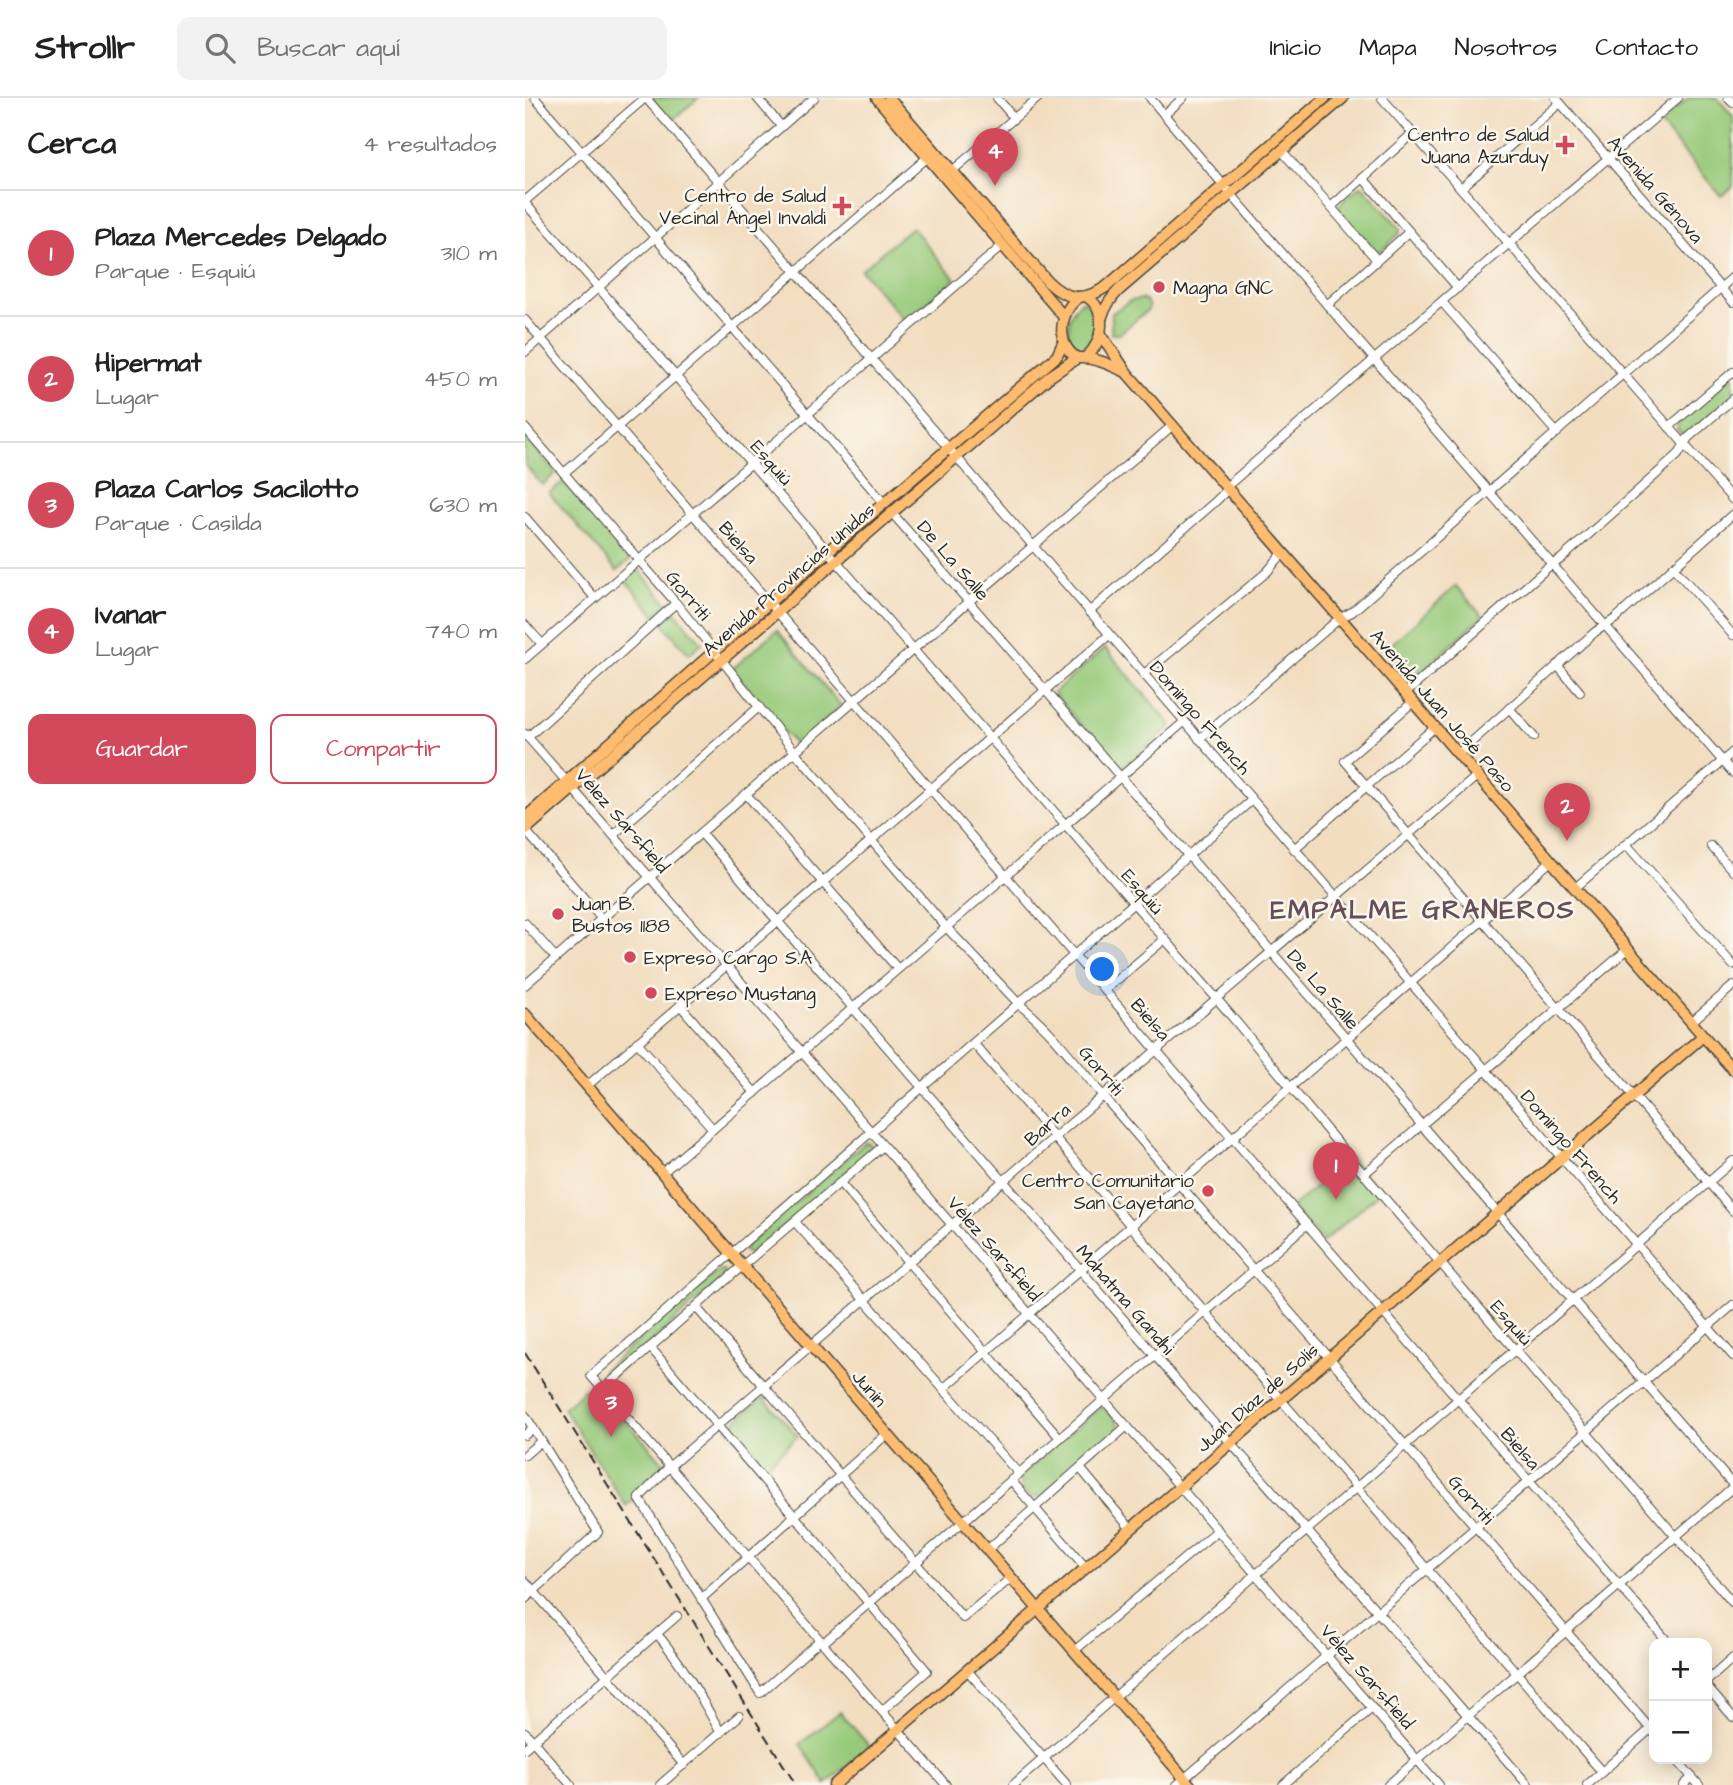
<!DOCTYPE html>
<html lang="es">
<head>
<meta charset="utf-8">
<style>
  body { margin:0; font-family:"Architects Daughter",sans-serif; background:#f2f2f2; color:#222 }
  .controls { position:absolute; right:21px; bottom:21px; display:grid; overflow:hidden; border-radius:14px; box-shadow:0 4px 18px #0003 }
  .controls button { width:63px; height:63px; display:grid; place-items:center; padding:0; border:0; border-bottom:2px solid #e0e0e0; background:#fff; color:#222; font:35px sans-serif }
  .you { position:absolute; left:578px; top:872px; width:24px; height:24px; margin:-18px; border:5px solid #fff; border-radius:50%; background:#1a73e8; box-shadow:0 0 0 10px #1a73e833 }
  .badge { display:grid; place-items:center; width:46px; height:46px; border-radius:50%; background:#d1495b; color:#fff; font-size:23px; font-weight:700 }
  .pin { position:absolute; translate:-50% -58px; filter:drop-shadow(0 2px 4px #0008) }
  .pin::after { content:''; position:absolute; top:37px; width:24px; height:21px; background:inherit; clip-path:polygon(0 0,100% 0,50% 100%) }
  .list { margin:0; padding:0; list-style:none }
  h2 { display:flex; justify-content:space-between; align-items:center; height:91px; margin:0; padding:0 28px; font-size:30px }
  h2 small { font-size:23px; font-weight:400; color:#767676 }
  .list li { display:grid; grid-template-columns:46px 1fr auto; gap:21px; align-items:center; box-sizing:border-box; height:126px; padding:0 28px; border-top:2px solid #e0e0e0 }
  .list b { display:block; font-size:26px; white-space:nowrap }
  .list p { margin:0; font-size:23px; white-space:nowrap; color:#767676 }
  .list em { font-size:23px; font-style:normal; color:#767676 }
  .actions { display:flex; gap:14px; padding:21px 28px }
  .actions a { flex:1; padding:16px 0; border:2px solid #d1495b; border-radius:14px; text-align:center; font-size:24px; color:#d1495b }
  .actions .main { background:#d1495b; color:#fff }
  .icon { flex:none; width:38px; height:38px; fill:none; stroke:currentColor; stroke-width:2; stroke-linecap:round; stroke-linejoin:round }
  .map { position:relative; flex:none; width:1208px; height:1687px; overflow:hidden }
  header { display:flex; align-items:center; gap:42px; box-sizing:border-box; height:98px; padding:0 35px; background:#fff; border-bottom:2px solid #e0e0e0 }
  header strong { font-size:33px }
  nav { display:flex; gap:38px; margin-inline-start:auto; font-size:24px }
  .search { width:490px; height:63px; background:#f2f2f2; display:flex; align-items:center; gap:18px; box-sizing:border-box; padding:0 24px; border-radius:14px; color:#767676; font-size:26px }
  main { display:flex }
  aside { flex:1; background:#fff }
  .map>svg:first-child { display:block }
</style>
</head>
<body>
<header>
<strong>Strollr</strong>
<div class="search"><svg class="icon" aria-label="search" viewBox="0 0 24 24"><circle cx="10" cy="10" r="6"/><path d="M15 15l6 6"/></svg>Buscar aquí</div>
<nav><a>Inicio</a><a>Mapa</a><a>Nosotros</a><a>Contacto</a></nav>
</header>
<main>
<aside>
<h2>Cerca<small>4 resultados</small></h2>
<ul class="list">
<li><span class="badge">1</span><div><b>Plaza Mercedes Delgado</b><p>Parque · Esquiú</p></div><em>310 m</em></li>
<li><span class="badge">2</span><div><b>Hipermat</b><p>Lugar</p></div><em>450 m</em></li>
<li><span class="badge">3</span><div><b>Plaza Carlos Sacilotto</b><p>Parque · Casilda</p></div><em>630 m</em></li>
<li><span class="badge">4</span><div><b>Ivanar</b><p>Lugar</p></div><em>740 m</em></li>
</ul>
<div class="actions"><a class="main">Guardar</a><a>Compartir</a></div>
</aside>
<div class="map">
<svg width="1208" height="1687" viewBox="0 0 1208 1687">
  <rect width="100%" height="100%" fill="#fbf7ec"/>
  <filter id="ink" filterUnits="userSpaceOnUse"><feTurbulence type="fractalNoise" baseFrequency=".0143" numOctaves="2"/><feDisplacementMap in="SourceGraphic" scale="14" xChannelSelector="R" yChannelSelector="G"/><feConvolveMatrix kernelMatrix="1 2 1 2 8 2 1 2 1" color-interpolation-filters="sRGB"/></filter>
  <filter id="wash" filterUnits="userSpaceOnUse"><feTurbulence type="fractalNoise" baseFrequency=".00686" numOctaves="4" result="noise"/><feDisplacementMap in="SourceGraphic" scale="28" xChannelSelector="R" yChannelSelector="G"/><feGaussianBlur stdDeviation="1.57" result="paint"/><feColorMatrix in="noise" values="0 0 0 0 0 0 0 0 0 0 0 0 0 0 0 0 0 1.4 0 .05"/><feComposite in="paint" operator="in"/></filter>
  <g filter="url(#wash)">
    <rect width="100%" height="100%" fill="#f2ddbf"/>
    <g fill="#97ca7a" stroke="#617a52" stroke-width="2">
      <path d="M125,0H173L145,24Z"/>
      <path d="M1163,0H1192L1208,18V88L1196,98L1134,25Z"/>
      <path d="M835,88L838,89L875,130V135L856,153H850L813,111L814,107Z"/>
      <path d="M387,129L430,181L380,224L336,172Z"/>
      <path d="M616,201L621,203L624,208L623,212L594,236H586L587,215L605,203Z"/>
      <path d="M556,203C573,206 574,231 567,245C565,249 562,252 560,255L553,256L543,244C544,226 542,216 556,203Z"/>
      <path d="M1208,277V298L1161,337L1155,335L1152,332L1154,324Z"/>
      <path d="M0,339L31,375L17,387L0,367Z"/>
      <path d="M38,384L105,462L92,473L24,395Z"/>
      <path d="M113,471L143,506L130,517L100,482Z"/>
      <path d="M931,488L958,518L888,581L861,551Z"/>
      <path d="M150,514L177,545L164,556L137,525Z"/>
      <path d="M252,532L316,608L271,648L207,571Z"/>
      <path d="M580,550L647,628L595,672L528,595Z"/>
      <path d="M341,1044L346,1047L347,1052L225,1157L219,1153L221,1147Z"/>
      <path d="M825,1060L855,1094L798,1144L767,1109Z"/>
      <path d="M194,1173H199L200,1178L86,1280H80L78,1277V1273L81,1270Z"/>
      <path d="M68,1285L141,1368L101,1408L38,1310Z"/>
      <path d="M238,1299L273,1338L237,1371L202,1330Z"/>
      <path d="M575,1309L580,1310L594,1326L591,1333L515,1399C503,1402 493,1390 495,1378Z"/>
      <path d="M315,1614L345,1649L301,1686L275,1646Z"/>
    </g>
  </g>
  <g filter="url(#ink)">
    <g fill="none" stroke-linecap="round" stroke-linejoin="round">
      <g stroke="#494641" stroke-width="10">
        <g id="minor">
          <path d="M10,0L359,405"/>
          <path d="M121,0L1208,1258"/>
          <path d="M232,0L256,28"/>
          <path d="M472,0L489,20"/>
          <path d="M625,0L706,96L1208,675"/>
          <path d="M857,0L1208,402"/>
          <path d="M1031,0L1208,204"/>
          <path d="M1203,0L1208,5"/>
          <path d="M639,17L658,0"/>
          <path d="M757,53L852,162"/>
          <path d="M427,73L513,0"/>
          <path d="M838,80L933,190"/>
          <path d="M936,90L1035,5"/>
          <path d="M0,103L120,0"/>
          <path d="M0,105L692,901L825,1060L1208,1505"/>
          <path d="M806,109L888,35"/>
          <path d="M917,204L1032,335"/>
          <path d="M802,207L884,134"/>
          <path d="M0,222L1144,1545"/>
          <path d="M0,254L289,0"/>
          <path d="M1144,329L1208,274"/>
          <path d="M0,330L151,505L270,654L421,829L495,907C527,932 552,967 578,998L1129,1635"/>
          <path d="M39,375L403,59L408,60"/>
          <path d="M367,415L1208,1387"/>
          <path d="M0,419L70,500"/>
          <path d="M1148,469L1208,537"/>
          <path d="M564,514L691,403L698,396L701,389L1153,0"/>
          <path d="M0,527L17,546"/>
          <path d="M0,561L478,147"/>
          <path d="M1032,567L1055,594"/>
          <path d="M619,576L742,474L758,455"/>
          <path d="M881,595L1022,470L1036,461L1153,357L1163,340L1208,301"/>
          <path d="M888,604L820,663L1208,1113"/>
          <path d="M984,610L1009,639"/>
          <path d="M0,636L42,684"/>
          <path d="M3,639L151,505"/>
          <path d="M674,641L815,520L827,514L1208,179"/>
          <path d="M933,656L1070,534L1090,521L1208,416"/>
          <path d="M48,691L914,1687"/>
          <path d="M221,696L373,871"/>
          <path d="M0,732L77,821"/>
          <path d="M176,735L1003,1687"/>
          <path d="M88,737L234,609"/>
          <path d="M1101,746L1208,867"/>
          <path d="M1186,748L1208,773"/>
          <path d="M769,751L910,629"/>
          <path d="M1050,790L1208,654"/>
          <path d="M0,825L31,860"/>
          <path d="M0,887L648,327"/>
          <path d="M580,892L640,841"/>
          <path d="M155,907L230,995"/>
          <path d="M1166,924L1208,888"/>
          <path d="M112,944L188,1031"/>
          <path d="M449,946L1077,1674"/>
          <path d="M62,988L584,537"/>
          <path d="M137,1075L659,624"/>
          <path d="M839,1076L1103,851"/>
          <path d="M315,1085L535,1340"/>
          <path d="M270,1124L494,1376"/>
          <path d="M171,1209L438,1520L486,1480"/>
          <path d="M125,1249L402,1573L357,1613"/>
          <path d="M418,1291L1026,763"/>
          <path d="M77,1292L217,1168L358,1048"/>
          <path d="M0,1317L73,1434L0,1501"/>
          <path d="M0,1337L8,1330"/>
          <path d="M0,1357L16,1343"/>
          <path d="M555,1370L606,1431"/>
          <path d="M486,1382L561,1470"/>
          <path d="M462,1452L602,1328"/>
          <path d="M0,1483L159,1667"/>
          <path d="M176,1501L362,1336"/>
          <path d="M132,1536C158,1566 176,1600 196,1635"/>
          <path d="M295,1542L235,1595L114,1400L145,1368L952,678"/>
          <path d="M298,1545L782,1126"/>
          <path d="M549,1553L693,1432"/>
          <path d="M442,1572L542,1687"/>
          <path d="M1182,1583L1208,1560"/>
          <path d="M1182,1589L1208,1619"/>
          <path d="M0,1634L46,1687"/>
          <path d="M0,1650L152,1518"/>
          <path d="M1151,1661L1174,1687"/>
          <path d="M135,1687L214,1618"/>
          <path d="M421,1687L66,1278L727,702"/>
          <path d="M488,1687L1208,1063"/>
          <path d="M652,1687L1208,1207"/>
          <path d="M758,1687L847,1610"/>
          <path d="M863,1687L1208,1389"/>
          <path d="M1062,1687L1129,1628"/>
          <path d="M1159,1687L1167,1679"/>
        </g>
      </g>
      <g stroke="#494641" stroke-width="13">
        <g id="major">
          <path d="M352,0L539,219"/>
          <path d="M364,0L523,184C542,202 558,204 581,189L800,0"/>
          <path d="M561,198C583,212 579,244 561,259"/>
          <path d="M554,199C534,214 530,246 552,260C570,259 583,266 599,273"/>
          <path d="M576,221C580,209 585,201 594,192L818,0"/>
          <path d="M575,235L602,275L1208,972"/>
          <path d="M0,720L303,453L532,258L538,245"/>
          <path d="M0,732L524,279L552,260"/>
          <path d="M0,916L665,1687"/>
          <path d="M309,1687L1178,938"/>
        </g>
      </g>
      <use href="#minor" stroke="#fff" stroke-width="8"/>
      <use href="#major" stroke="#fdbc6f" stroke-width="10"/>
      <path stroke="#2b2b2b" stroke-width="2" stroke-dasharray="10 5" stroke-linecap="butt" d="M0,1255L271,1687"/>
    </g>
  </g>
  <g fill="#d1495b" stroke="#fbf7ec" stroke-width="2.5">
    <path d="M1036.5 36.5h7v7h7v7h-7v7h-7v-7h-7v-7h7z"/>
    <path d="M313.5 97.5h7v7h7v7h-7v7h-7v-7h-7v-7h7z"/>
    <circle cx="634" cy="189" r="7"/>
    <circle cx="33" cy="816" r="7"/>
    <circle cx="105" cy="859" r="7"/>
    <circle cx="126" cy="895" r="7"/>
    <circle cx="683" cy="1093" r="7"/>
  </g>
  <g text-anchor="middle" stroke-width="5" stroke-linejoin="round" paint-order="stroke">
    <g font-size="19" fill="#2b2b2b" stroke="#fbf7ec" text-anchor="start">
      <text x="1024" y="43" text-anchor="end">Centro de Salud<tspan x="1024" dy="22">Juana Azurduy</tspan></text>
      <text x="301" y="104" text-anchor="end">Centro de Salud<tspan x="301" dy="22">Vecinal Ángel Invaldi</tspan></text>
      <text x="648" y="196">Magna GNC</text>
      <text x="47" y="812">Juan B.<tspan x="47" dy="22">Bustos 1188</tspan></text>
      <text x="119" y="866">Expreso Cargo S.A</text>
      <text x="140" y="902">Expreso Mustang</text>
      <text x="669" y="1089" text-anchor="end">Centro Comunitario<tspan x="669" dy="22">San Cayetano</tspan></text>
    </g>
    <g font-size="19" fill="#2b2b2b" stroke="#fbf7ec">
      <text transform="translate(1131 91) rotate(49)" y="7">Avenida Génova</text>
      <text transform="translate(247 364) rotate(49)" y="7">Esquiú</text>
      <text transform="translate(214 444) rotate(49)" y="7">Bielsa</text>
      <text transform="translate(429 462) rotate(49)" y="7">De La Salle</text>
      <text transform="translate(263 481) rotate(-41)" y="7">Avenida Provincias Unidas</text>
      <text transform="translate(164 497) rotate(50)" y="7">Gorriti</text>
      <text transform="translate(918 612) rotate(49)" y="7">Avenida Juan José Paso</text>
      <text transform="translate(676 619) rotate(49)" y="7">Domingo French</text>
      <text transform="translate(98 722) rotate(49)" y="7">Vélez Sarsfield</text>
      <text transform="translate(618 793) rotate(49)" y="7">Esquiú</text>
      <text transform="translate(799 891) rotate(49)" y="7">De La Salle</text>
      <text transform="translate(626 921) rotate(49)" y="7">Bielsa</text>
      <text transform="translate(577 972) rotate(50)" y="7">Gorriti</text>
      <text transform="translate(522 1026) rotate(-41)" y="7">Barra</text>
      <text transform="translate(1047 1048) rotate(49)" y="7">Domingo French</text>
      <text transform="translate(470 1150) rotate(49)" y="7">Vélez Sarsfield</text>
      <text transform="translate(601 1201) rotate(49)" y="7">Mahatma Gandhi</text>
      <text transform="translate(987 1224) rotate(49)" y="7">Esquiú</text>
      <text transform="translate(345 1290) rotate(49)" y="7">Junín</text>
      <text transform="translate(732 1299) rotate(-41)" y="7">Juan Díaz de Solís</text>
      <text transform="translate(996 1350) rotate(49)" y="7">Bielsa</text>
      <text transform="translate(947 1401) rotate(49)" y="7">Gorriti</text>
      <text transform="translate(843 1578) rotate(49)" y="7">Vélez Sarsfield</text>
    </g>
    <g font-size="26" font-weight="bold" letter-spacing="2" fill="#664f58" stroke="#fbf7ec">
      <text x="898" y="820">EMPALME GRANEROS</text>
    </g>
  </g>
</svg>
<div class="controls">
<button>+</button>
<button>−</button>
</div>
<div class="you"></div>
<div class="pin badge" style="left:811px;top:1102px">1</div>
<div class="pin badge" style="left:1042px;top:743px">2</div>
<div class="pin badge" style="left:86px;top:1339px">3</div>
<div class="pin badge" style="left:470px;top:88px">4</div>
</div>
</main>
</body>
</html>
